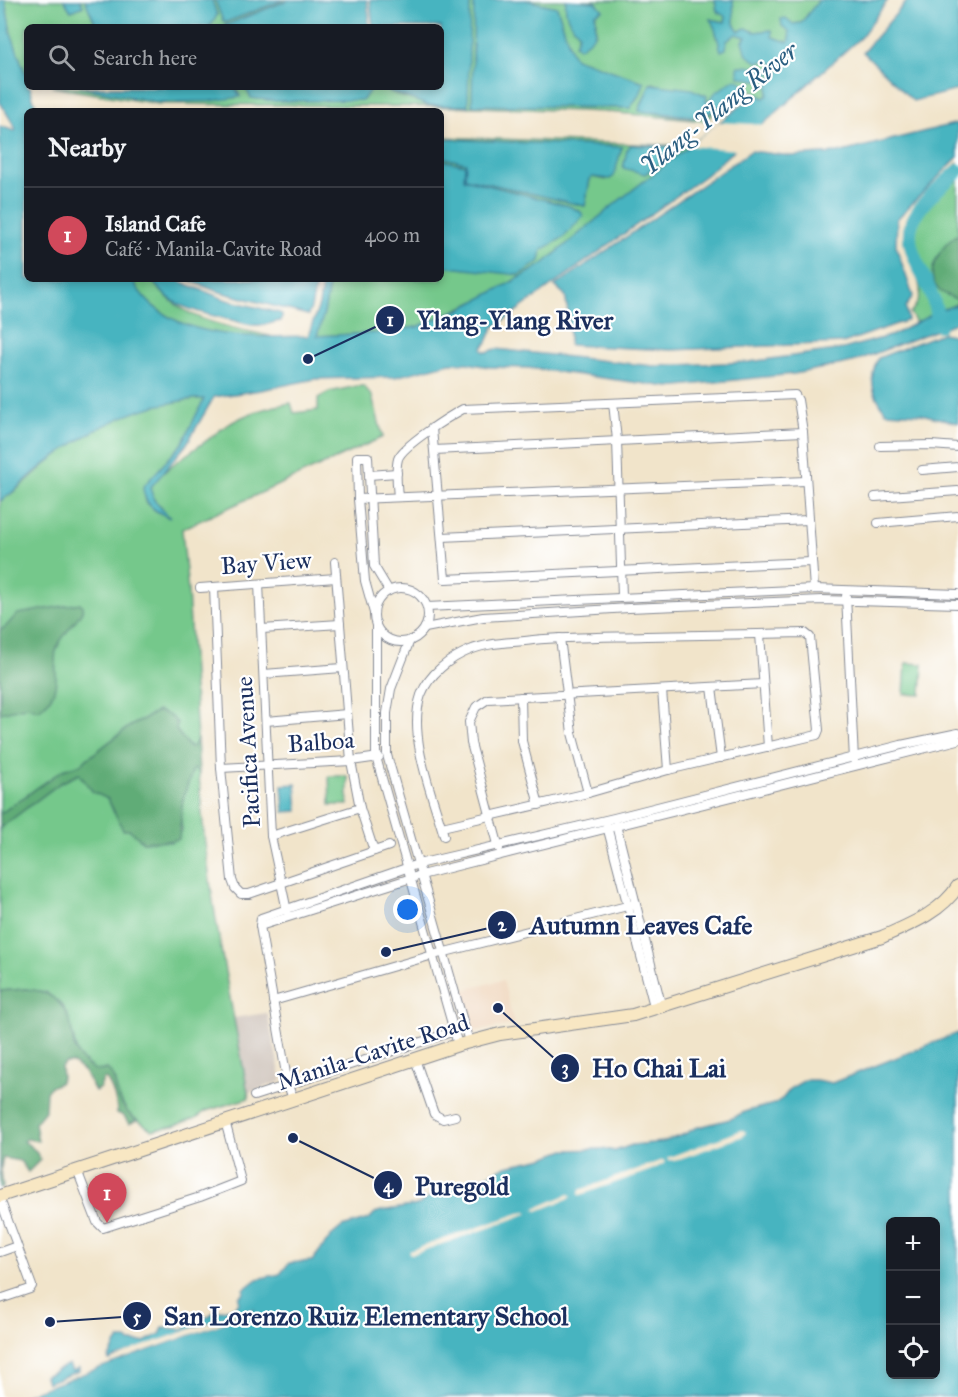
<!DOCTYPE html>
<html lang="en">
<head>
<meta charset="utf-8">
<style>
  body { margin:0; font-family:"IM FELL Great Primer",serif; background:#242831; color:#f1f3f6 }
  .controls { position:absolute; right:18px; bottom:18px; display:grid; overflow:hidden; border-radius:9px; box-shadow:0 3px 9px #0003 }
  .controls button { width:54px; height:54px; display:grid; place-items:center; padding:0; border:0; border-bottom:2px solid #363941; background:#171b24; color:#f1f3f6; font:30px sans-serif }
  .you { position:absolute; left:408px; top:910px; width:21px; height:21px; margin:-15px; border:4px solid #fff; border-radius:50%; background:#1a73e8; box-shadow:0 0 0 9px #1a73e833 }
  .badge { display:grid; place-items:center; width:39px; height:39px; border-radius:50%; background:#d1495b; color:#fff; font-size:20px; font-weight:700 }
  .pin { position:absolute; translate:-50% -50px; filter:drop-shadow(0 2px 3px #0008) }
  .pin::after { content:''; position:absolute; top:32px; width:21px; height:18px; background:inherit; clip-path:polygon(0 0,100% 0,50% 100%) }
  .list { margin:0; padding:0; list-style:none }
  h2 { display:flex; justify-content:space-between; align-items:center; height:78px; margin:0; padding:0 24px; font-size:26px }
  h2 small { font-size:20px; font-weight:400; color:#9ea1a6 }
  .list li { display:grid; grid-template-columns:39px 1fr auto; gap:18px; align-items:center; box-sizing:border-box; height:96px; padding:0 24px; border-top:2px solid #363941 }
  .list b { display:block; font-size:22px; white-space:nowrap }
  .list p { margin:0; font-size:20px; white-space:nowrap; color:#9ea1a6 }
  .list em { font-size:20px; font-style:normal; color:#9ea1a6 }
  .icon { flex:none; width:33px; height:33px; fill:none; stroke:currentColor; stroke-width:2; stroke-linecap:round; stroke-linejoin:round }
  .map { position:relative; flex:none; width:958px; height:1397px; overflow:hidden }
  .search { position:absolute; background:#171b24; box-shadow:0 3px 9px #0003; left:24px; top:24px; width:420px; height:66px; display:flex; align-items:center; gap:15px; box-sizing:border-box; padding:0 21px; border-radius:9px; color:#9ea1a6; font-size:22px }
  .panel { position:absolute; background:#171b24; box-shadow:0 3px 9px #0003; left:24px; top:108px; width:420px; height:174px; border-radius:9px }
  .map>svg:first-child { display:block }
</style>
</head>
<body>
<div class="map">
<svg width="958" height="1397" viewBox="0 0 958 1397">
  <rect width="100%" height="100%" fill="#fff"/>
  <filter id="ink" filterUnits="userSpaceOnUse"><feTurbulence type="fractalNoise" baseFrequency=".0167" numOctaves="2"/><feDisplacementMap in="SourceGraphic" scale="12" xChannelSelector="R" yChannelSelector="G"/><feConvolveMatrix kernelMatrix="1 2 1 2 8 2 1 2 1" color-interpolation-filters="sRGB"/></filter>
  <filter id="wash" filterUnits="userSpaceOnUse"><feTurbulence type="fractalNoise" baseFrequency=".008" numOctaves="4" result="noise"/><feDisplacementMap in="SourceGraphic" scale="24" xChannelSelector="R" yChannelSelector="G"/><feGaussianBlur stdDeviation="1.35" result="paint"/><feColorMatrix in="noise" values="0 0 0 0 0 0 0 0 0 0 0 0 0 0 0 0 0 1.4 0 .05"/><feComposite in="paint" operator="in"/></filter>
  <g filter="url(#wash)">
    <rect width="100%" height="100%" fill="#f1e4ca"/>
    <path fill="#efd6bc" d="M503,980L514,1024L469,1033L459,991Z"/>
    <path fill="#cdc2b9" d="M267,1013L282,1081L248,1093L233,1018Z"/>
    <g fill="#75c88b" stroke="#487c74" stroke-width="1.5" fill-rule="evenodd">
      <path d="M5,0H64L71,11L83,6L80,0H85L97,27H27V79L11,33Z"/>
      <path d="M212,0H215L223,21L226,22L283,0H289L221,27H207L212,24L217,15Z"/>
      <path d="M470,0H474L472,105L630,108L641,92L644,82L575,58L571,51L557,7L525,0H566C564,15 569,22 579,33L575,45L596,33V2L582,0H715L717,11L726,17L725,22L711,19L717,28L716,38L727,41L736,34L746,37L766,61L780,66V71L768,90V95L764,98L748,89L704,121L607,112L474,107L158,104L52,87H79L158,102L210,101L240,96L235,87H245L252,98L277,101L363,100L370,87H379L405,98L467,106ZM653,83C670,91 689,87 706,96V101L708,102L710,99L745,87C733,96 717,113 702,117C685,120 656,113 639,110L650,84Z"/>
      <path d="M733,0H819V1L801,23L793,24L789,31L791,41L788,42L772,37V30L755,32L746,28L739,31L734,24Z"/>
      <path d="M441,137L689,146L616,203L543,264L483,298L417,327L377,333L316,336L324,313L330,279H441V266L469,269L542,250L581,212L569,206L463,179L465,165L441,160V157L466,163V178L585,206L590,179L592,177L606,180L622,147L441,139ZM631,145L672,147L678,150L645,174Z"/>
      <path d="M958,163V234C942,245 921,274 940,291C945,295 953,297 958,300V303L916,323L910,313C937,284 900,262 904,231C907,208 941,179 958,163Z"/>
      <path d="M132,279H151C183,323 224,325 273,337C224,339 156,328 132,279Z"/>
      <path d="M357,386H364L372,396L383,437L182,529L188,591L197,738L195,745L190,748L176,730L177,723L158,711L129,727L79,765L63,770L0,814V501C19,491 34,473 51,460C78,439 109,418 143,408C163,403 183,401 203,398L204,400L182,444L143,487L146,502L158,513L162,507L154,500L150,488C164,469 180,459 199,446C210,439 219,430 229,424C249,412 269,407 291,403L294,413L318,410V398L329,392Z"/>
      <path d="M906,663L923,664L921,695L904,694Z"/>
      <path d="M193,769H195L199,773C205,883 229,990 249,1098L206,1111L196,1118L173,1126L152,1130L128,1113L117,1094L114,1077L107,1069L100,1072L94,1070L78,1056L67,1014L46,992L25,989L0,991V828L60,783L79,774L93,792L108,799L114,813L143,842L151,841L171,842L182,830C178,808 186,789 193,769Z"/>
      <path d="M329,776H348V805H330Z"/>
    </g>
    <g fill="#60ac77" stroke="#3e6e6a" stroke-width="1.5">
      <path d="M958,234V300C953,297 945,295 940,291C921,274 942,245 958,234Z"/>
      <path d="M80,603L83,606L82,611C75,624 60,636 56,651C54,659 56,666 56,674C57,690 50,702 38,710L28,706L0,713V630C7,628 12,618 18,614Z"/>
      <path d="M158,711C166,713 172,716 177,723L176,730L190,748L195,745L197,738L199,773L195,769H193L183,798L179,839C167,843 155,840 143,842L130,830H123L108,799L93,792L79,774L60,783L0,828V814L63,770L79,765L129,727Z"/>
      <path d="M25,989C47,990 63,1000 70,1022C73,1031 72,1040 75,1049C80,1061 94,1075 107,1069C119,1077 113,1105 137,1120L129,1124L124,1116L117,1113C117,1103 113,1088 106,1079L103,1080L100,1088L95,1091L84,1072L73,1063H65L61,1067L62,1078L59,1083L50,1087L46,1092L45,1111L35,1123L38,1141L27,1139L24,1141L36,1151L40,1160L28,1172L20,1161L3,1158L1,1168L3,1187L0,1188V991Z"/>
    </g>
    <g fill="#46b4c0" stroke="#30728f" stroke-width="1.5" fill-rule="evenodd">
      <path d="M0,0H5L11,33L27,79V87H30L37,111H27V279H132C162,341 251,338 308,336L319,305L323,279H330L324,313L317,336L377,333L417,327L461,309L523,276L543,264L616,203L756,94L764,98L768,95L769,82L780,71V66L766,61L757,62L747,55L743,41L746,37L736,34L727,41L726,49L721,51C717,39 717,29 710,19L725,22L726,17L717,11L715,0H733L734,24L739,31L746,28L755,32L772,30V37L788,42L790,40L789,31L782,26L781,19L786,18L793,24L801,23L819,0H888L861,37L706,175L493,328L487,342L482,348L483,351L487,352L496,349L654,366L749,362L843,349L893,335L942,309L958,305V322L853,362L794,374L669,387L528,368L489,367L467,363H450L395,377L315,379L261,390L214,397L186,445L150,488L154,500L170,518C155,511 144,505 143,487L182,444L204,399C196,398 185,400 176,402C123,409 78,438 36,471C24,481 14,493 0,501V126L15,131L16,129L0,102Z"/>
      <path d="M64,0H80L83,6L71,11Z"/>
      <path d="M85,0H212L217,15L212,24L207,27H97Z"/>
      <path d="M215,0H283L226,22L223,21Z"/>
      <path d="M289,0H367L369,16L368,27H221Z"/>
      <path d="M370,0H470L468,106L427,105L379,87H441V27H373Z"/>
      <path d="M474,0H525L557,7L571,51L575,58L644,82L641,92L630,108L472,105Z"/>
      <path d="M566,0L596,2L603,10L595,14C596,35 597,36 579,48L575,45L579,33C569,22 564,15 566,0Z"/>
      <path d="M908,0H958V90L913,101L863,52Z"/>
      <path d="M738,66L760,67L773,71L763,80H754L738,76Z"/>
      <path d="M735,79L742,82L746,87L716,109L701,117L639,111L650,84L691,89L707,96L706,101L708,102L715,93Z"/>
      <path d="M79,87H235L240,97L210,101L158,102Z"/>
      <path d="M245,87H370L371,88L363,100L277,101L251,98Z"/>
      <path d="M958,123V157L897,219L896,246L913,296L906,307L908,320L843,343L671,350L569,345V318L565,295L555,286L751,151L792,156L838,153Z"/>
      <path d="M441,139L622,147L614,176L610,179L592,177L590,179L585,206L465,178L466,163L441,157Z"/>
      <path d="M631,145L672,147L678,148L645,174L623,168L627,150Z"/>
      <path d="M441,160L465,165L464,179L569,206L581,212L583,216L564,237L542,250L540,261L519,275L441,266Z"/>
      <path d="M151,279H174L227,300L280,313L282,315L281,321C274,322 269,324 263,325C252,327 241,322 231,320C198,312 172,309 151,279Z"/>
      <path d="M186,279H317L311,308L308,315L216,291Z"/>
      <path d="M942,333L958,336V423L921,414L886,412C872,393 868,380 878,358Z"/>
      <path d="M296,784L298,811L284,812L282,785Z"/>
      <path d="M958,1033V1397H19L247,1314L255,1309L227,1316L109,1360L108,1358C115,1352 112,1346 119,1339H127L130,1342H144L160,1334L163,1328L183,1329L187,1326L186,1314L188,1312L195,1313L199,1317H207L214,1312L235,1307L239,1302V1297L244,1293V1289L257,1279L280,1274L289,1263L312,1261L331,1236L342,1227L369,1219L375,1213L381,1211L418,1205L440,1190L474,1182L506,1166L544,1158L565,1150L604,1149L615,1151L632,1145L663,1142L685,1134L695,1128L730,1119L747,1111L774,1104L783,1098L791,1088L805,1080H816L832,1083ZM890,1222H936V1374H890Z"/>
      <path d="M69,1364L72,1371L79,1368V1371L47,1383L45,1376Z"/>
    </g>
    <g fill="#f1e4ca">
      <path d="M719,122L766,125L738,150L689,146Z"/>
      <path d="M742,1130L746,1132L743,1136L682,1158L673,1160H668L667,1158Z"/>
      <path d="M663,1160L665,1162L663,1164L654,1169L580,1195L579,1194L580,1190Z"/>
      <path d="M569,1194L572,1197L537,1211L534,1209Z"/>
      <path d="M526,1211L528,1213L497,1225L413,1254L409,1253V1251Z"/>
      <path d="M255,1308L223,1323L16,1397L18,1394L107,1362L135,1349L227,1316Z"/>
    </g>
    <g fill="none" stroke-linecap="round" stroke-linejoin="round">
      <path stroke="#46b4c0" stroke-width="14" d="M939,325C937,314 935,304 931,294C924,273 903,246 912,223C920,202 942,186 958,171"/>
    </g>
  </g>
  <g filter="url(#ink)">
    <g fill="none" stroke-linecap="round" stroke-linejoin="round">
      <g stroke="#868a94" stroke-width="10">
        <g id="minor">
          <path d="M613,403L617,440L622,597"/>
          <path d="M432,428L445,579L811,562"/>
          <path d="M880,446L931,445L958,447"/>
          <path d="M434,450L803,432"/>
          <path d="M922,470L958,467"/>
          <path d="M369,475L397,473"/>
          <path d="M398,497C397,485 395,470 398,459C402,446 450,416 463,409L795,395L798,400L803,432L814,589"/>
          <path d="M875,497L958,491"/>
          <path d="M358,499L806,481"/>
          <path d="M878,523L958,516"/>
          <path d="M442,537L808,520"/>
          <path d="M335,562L351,761L360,808L374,851"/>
          <path d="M259,584L271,836L287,911"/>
          <path d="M214,587L221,768L232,880L235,888L241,894H249L389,846"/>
          <path d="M200,588L336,578"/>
          <circle cx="401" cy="615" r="27"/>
          <path d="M846,596L854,760"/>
          <path d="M427,607L814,589L958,594"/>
          <path d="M374,613L365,581L358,499L357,457H368L374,566L389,591"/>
          <path d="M376,623V757L458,1045"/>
          <path d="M425,628L483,617L629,608L823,600L958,604"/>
          <path d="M262,629L340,624"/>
          <path d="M760,634L768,747"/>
          <path d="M560,638L572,733L588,793"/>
          <path d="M410,640L391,689L387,713V755L469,1042"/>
          <path d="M264,674L342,668"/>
          <path d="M712,687L721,758"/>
          <path d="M662,690L668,770"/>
          <path d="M521,697L522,741L539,805"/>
          <path d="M266,721L347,714"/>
          <path d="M221,768L351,761L379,757"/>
          <path d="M616,825L662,1008"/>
          <path d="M607,826L655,1010"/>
          <path d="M442,827L588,793L668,770L817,735L819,730L810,637L805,633C752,634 699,635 646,636C608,637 570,637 533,640C513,643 489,642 470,650C450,658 429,674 421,695C407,736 433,796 444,836"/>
          <path d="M271,836L360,808"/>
          <path d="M499,848L471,743L469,722L476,707L488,699L763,684"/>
          <path d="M260,926L421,875L958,740"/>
          <path d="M273,1001L433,955L635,904"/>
          <path d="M415,1059L434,1114L443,1119L455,1116"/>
          <path d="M254,1096L458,1030"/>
          <path d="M293,1099L288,1085L260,926L261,918L418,864L614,818L901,745L958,733"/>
          <path d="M77,1170L97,1222L103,1228L200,1197L241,1181L225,1121"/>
          <path d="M0,1199L32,1286L30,1289L0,1299"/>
          <path d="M0,1252L17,1246"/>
        </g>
      </g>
      <g stroke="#868a94" stroke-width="14">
        <path id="secondary" d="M0,1196L458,1045L500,1034L633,1015L882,937C909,925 942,912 958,886"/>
      </g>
      <use href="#minor" stroke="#fff" stroke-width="8"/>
      <use href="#secondary" stroke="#f8e7c3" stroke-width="12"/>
    </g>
  </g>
  <g text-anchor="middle" stroke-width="4.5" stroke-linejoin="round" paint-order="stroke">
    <g font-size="24" fill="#1b2f5e" stroke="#fff">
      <text transform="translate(266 563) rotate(-4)" y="8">Bay View</text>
      <text transform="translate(321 742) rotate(-4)" y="8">Balboa</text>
      <text transform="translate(248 752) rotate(-93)" y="8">Pacifica Avenue</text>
      <text transform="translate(373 1052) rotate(-18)" y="8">Manila-Cavite Road</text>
    </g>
    <g font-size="26" font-style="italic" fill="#2a5e80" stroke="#fff">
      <text transform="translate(719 108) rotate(-39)" y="9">Ylang-Ylang River</text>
    </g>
  </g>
  <path fill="none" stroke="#1b2f5e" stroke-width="2" d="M308 359L390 320M386 952L502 925M498 1008L565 1068M293 1138L388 1185M50 1322L137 1316"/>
  <g fill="#1b2f5e" stroke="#fff" stroke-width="2">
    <circle cx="308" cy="359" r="6"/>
    <circle cx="386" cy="952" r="6"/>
    <circle cx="498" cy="1008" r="6"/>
    <circle cx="293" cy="1138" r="6"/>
    <circle cx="50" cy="1322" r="6"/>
    <circle cx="390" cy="320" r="15"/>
    <circle cx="502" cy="925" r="15"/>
    <circle cx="565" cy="1068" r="15"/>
    <circle cx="388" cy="1185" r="15"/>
    <circle cx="137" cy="1316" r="15"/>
  </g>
  <g font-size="18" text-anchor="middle" font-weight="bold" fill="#fff">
    <text x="390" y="326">1</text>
    <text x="502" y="931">2</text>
    <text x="565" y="1074">3</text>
    <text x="388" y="1192">4</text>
    <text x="137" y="1323">5</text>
  </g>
  <g font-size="26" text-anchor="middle" font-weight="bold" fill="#1b2f5e" stroke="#fff" stroke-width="4.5" stroke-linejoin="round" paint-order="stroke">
    <text x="515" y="329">Ylang-Ylang River</text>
    <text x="641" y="934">Autumn Leaves Cafe</text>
    <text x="659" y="1077">Ho Chai Lai</text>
    <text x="462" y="1195">Puregold</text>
    <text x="366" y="1325">San Lorenzo Ruiz Elementary School</text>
  </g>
</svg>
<div class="controls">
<button>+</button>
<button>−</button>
<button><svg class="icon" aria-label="locate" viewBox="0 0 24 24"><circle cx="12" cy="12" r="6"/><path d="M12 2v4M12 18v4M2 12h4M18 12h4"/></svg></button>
</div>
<div class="you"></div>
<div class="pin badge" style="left:107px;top:1223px">1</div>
<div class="search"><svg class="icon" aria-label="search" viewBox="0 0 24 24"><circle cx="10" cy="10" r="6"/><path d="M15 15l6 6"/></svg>Search here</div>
<section class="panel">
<h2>Nearby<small></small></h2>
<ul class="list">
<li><span class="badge">1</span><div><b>Island Cafe</b><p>Café · Manila-Cavite Road</p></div><em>400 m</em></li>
</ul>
</section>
</div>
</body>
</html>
